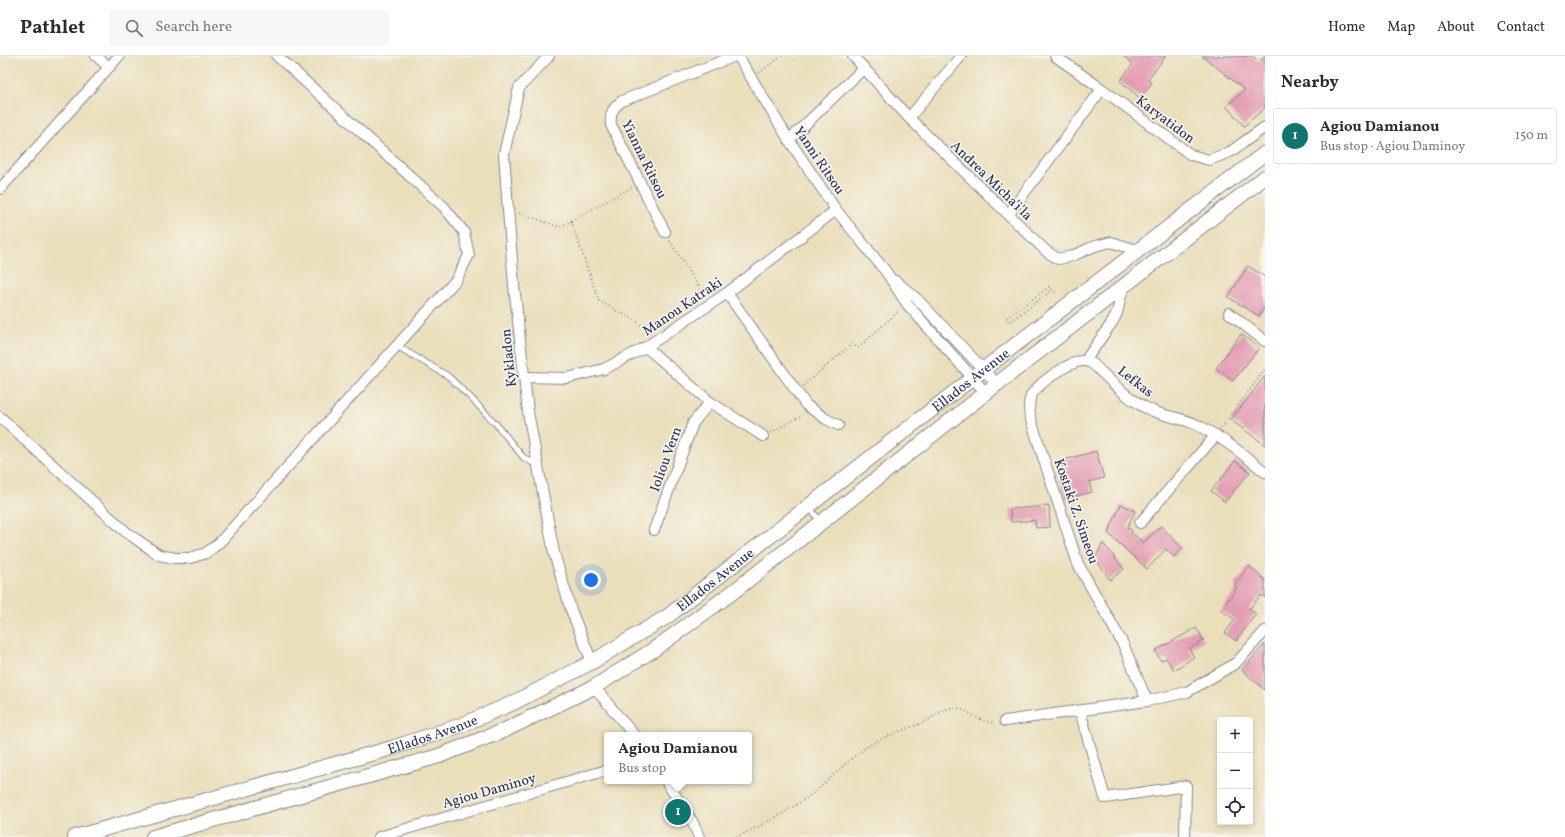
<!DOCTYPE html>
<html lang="en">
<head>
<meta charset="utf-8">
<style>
  body { margin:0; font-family:Vollkorn,serif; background:#f7f7f7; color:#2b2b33 }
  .controls { position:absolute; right:12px; bottom:12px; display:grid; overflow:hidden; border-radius:4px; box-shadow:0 2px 6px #0003 }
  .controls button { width:36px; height:36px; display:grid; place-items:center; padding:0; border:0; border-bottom:1px solid #e1e1e2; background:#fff; color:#2b2b33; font:20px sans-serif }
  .you { position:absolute; left:591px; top:524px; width:14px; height:14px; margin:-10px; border:3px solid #fff; border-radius:50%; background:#1a73e8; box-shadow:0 0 0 6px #1a73e833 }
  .badge { display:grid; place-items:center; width:26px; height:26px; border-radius:50%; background:#0f766e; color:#fff; font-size:13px; font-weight:700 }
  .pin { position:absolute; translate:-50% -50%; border:2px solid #fff; box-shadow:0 1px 4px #0006 }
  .popup { position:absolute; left:604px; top:676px; width:148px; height:52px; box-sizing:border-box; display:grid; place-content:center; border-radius:4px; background:#fff; filter:drop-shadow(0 1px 3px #0005); font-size:13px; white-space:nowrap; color:#7c7c81 }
  .popup b { font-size:15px; color:#2b2b33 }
  .popup::after { content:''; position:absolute; left:50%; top:100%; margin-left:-8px; border:8px solid transparent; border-top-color:#fff }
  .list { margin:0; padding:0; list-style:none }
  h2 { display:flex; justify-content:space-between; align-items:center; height:52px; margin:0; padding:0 16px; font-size:17px }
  h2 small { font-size:13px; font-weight:400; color:#7c7c81 }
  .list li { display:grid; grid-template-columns:26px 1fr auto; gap:12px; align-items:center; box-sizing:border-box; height:56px; margin:0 8px 8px; padding:0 8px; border:1px solid #e1e1e2; border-radius:4px }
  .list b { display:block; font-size:15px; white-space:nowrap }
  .list p { margin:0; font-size:13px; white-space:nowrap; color:#7c7c81 }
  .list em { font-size:13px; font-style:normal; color:#7c7c81 }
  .icon { flex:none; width:22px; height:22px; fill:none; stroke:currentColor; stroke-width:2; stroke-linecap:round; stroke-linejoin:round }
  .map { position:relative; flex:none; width:1265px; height:781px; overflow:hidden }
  header { display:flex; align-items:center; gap:24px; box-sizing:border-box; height:56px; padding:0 20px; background:#fff; border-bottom:1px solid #e1e1e2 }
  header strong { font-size:19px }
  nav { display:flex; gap:22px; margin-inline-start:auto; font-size:14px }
  .search { width:280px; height:36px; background:#f7f7f7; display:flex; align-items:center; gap:10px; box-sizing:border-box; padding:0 14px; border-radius:4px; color:#7c7c81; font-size:15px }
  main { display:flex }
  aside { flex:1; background:#fff }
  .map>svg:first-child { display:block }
</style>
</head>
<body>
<header>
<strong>Pathlet</strong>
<div class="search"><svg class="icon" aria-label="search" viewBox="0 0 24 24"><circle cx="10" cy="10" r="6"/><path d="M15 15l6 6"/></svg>Search here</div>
<nav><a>Home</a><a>Map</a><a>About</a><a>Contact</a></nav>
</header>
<main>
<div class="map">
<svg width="1265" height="781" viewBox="0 0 1265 781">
  <rect width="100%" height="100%" fill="#f7f3e8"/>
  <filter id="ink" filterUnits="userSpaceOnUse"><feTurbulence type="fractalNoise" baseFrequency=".025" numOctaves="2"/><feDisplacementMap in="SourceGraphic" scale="8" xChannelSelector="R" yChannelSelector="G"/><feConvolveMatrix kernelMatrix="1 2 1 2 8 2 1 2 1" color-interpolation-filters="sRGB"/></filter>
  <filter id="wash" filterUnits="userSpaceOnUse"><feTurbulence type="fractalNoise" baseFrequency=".012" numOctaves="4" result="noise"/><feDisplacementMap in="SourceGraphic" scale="16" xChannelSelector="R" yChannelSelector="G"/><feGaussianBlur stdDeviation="0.9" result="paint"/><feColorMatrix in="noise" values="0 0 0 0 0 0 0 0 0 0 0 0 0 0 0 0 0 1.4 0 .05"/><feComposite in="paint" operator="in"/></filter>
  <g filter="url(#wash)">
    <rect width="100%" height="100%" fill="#eadfbb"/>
    <g id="blocks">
      <g fill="#e49eb4">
        <path d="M1123,0H1166L1148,23L1152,27L1140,42L1120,25L1133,8Z"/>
        <path d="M1202,0H1253L1259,6L1265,0V52L1244,70L1226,50L1245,34Z"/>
        <path d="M1248,210L1265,221V250L1259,260L1228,241Z"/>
        <path d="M1241,278L1259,292L1233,325L1216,312Z"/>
        <path d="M1265,320V389L1231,364Z"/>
        <path d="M1096,395L1104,422L1089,426L1092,436L1066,443L1056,406Z"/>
        <path d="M1235,405L1250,416L1225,446L1211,435Z"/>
        <path d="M1121,448L1135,455L1127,472L1132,474L1131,476L1143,487L1161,470L1182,492L1174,501L1166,493L1147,513L1108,477Z"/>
        <path d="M1049,450L1050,471L1036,472L1035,464L1011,466L1010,453Z"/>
        <path d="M1103,487L1124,513L1110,524L1095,502Z"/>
        <path d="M1249,510L1265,524V542L1261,539L1249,553L1256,558L1236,585L1225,577L1235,564L1221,554L1237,532L1234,529Z"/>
        <path d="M1196,572L1204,584L1189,593L1194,601L1174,614L1166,602L1161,605L1155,595Z"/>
        <path d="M1265,588V634L1242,614Z"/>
      </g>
    </g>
  </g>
  <g filter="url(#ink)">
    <use href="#blocks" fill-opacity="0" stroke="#82878c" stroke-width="1"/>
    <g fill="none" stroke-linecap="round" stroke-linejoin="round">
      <g stroke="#82878c" stroke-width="7">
        <g id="service">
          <path d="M397,290L448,320L470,341L496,368L523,401L538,410"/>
          <path d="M809,451L820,465"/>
        </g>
      </g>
      <g stroke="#82878c" stroke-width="12">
        <g id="minor">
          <path d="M96,0L109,11"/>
          <path d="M549,0L519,32L504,98L508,154L514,229L528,356L554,497L571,554L592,606"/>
          <path d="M738,0L789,84L836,154L887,217L907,248L986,337"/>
          <path d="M853,0L909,62L1046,195L1058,203L1072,200L1095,190L1111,186L1137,194"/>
          <path d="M1055,0L1102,33L1191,99L1209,104L1230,96L1265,71"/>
          <path d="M909,62L961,0"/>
          <path d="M789,84L864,12"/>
          <path d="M0,133L119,0"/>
          <path d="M1008,159L1102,33"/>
          <path d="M665,176L611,69C610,58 612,52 622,45L735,0"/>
          <path d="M896,225L917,243L997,328"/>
          <path d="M727,237L806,349L826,363L838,369"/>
          <path d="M1229,257L1265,285"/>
          <path d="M646,291L710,346L763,380"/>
          <path d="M1085,305L1113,265L1117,257L1123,231"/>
          <path d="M524,321L567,322L604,313L646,291L727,237L836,154"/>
          <path d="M0,361L126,476L159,499L175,502H190L206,497L219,487L456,224L469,199L464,176L444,151L277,0"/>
          <path d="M1140,467L1216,379"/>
          <path d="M654,474L693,367L710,346"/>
          <path d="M594,631L634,679"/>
          <path d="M1147,645L1123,588L1078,508L1030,361C1029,354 1028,347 1031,340C1037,328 1071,304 1084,305C1087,305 1091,307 1093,308C1111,325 1130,346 1153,355C1167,361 1183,362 1197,369C1222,381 1244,399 1265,416"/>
          <path d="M1080,655L1105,742L1186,730L1185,781"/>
          <path d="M1005,665L1147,645L1187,636L1236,607L1265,575"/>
          <path d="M666,725L693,767L699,781"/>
          <path d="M379,781L607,714"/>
        </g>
      </g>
      <g stroke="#82878c" stroke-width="16">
        <g id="secondary">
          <path id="s1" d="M75,781L392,692L459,670L513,647L592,606L668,560L984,313L1265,97"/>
          <path d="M153,781L439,700L505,674L594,631L653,594L733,536L997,328L1265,121"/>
        </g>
      </g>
      <g stroke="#82878c" stroke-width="2" stroke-dasharray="1 3" stroke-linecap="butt">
        <path d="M759,17L782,0"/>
        <path d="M519,157L560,171L632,131"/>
        <path d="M571,165L599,245L636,265L651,277"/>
        <path d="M670,185L705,241"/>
        <path d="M1050,236L1009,266L1006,262L1049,231L1056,237"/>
        <path d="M803,330L852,288L858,292L899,255"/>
        <path d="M1221,372L1265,314"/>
        <path d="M771,376L803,359"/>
        <path d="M736,781C764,769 793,753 817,734C833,720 848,704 865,692C884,680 905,674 926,665C934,661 943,652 953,652C969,652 979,668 995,666"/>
      </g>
      <use href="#service" stroke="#fff" stroke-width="5"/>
      <use href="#minor" stroke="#fff" stroke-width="10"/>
      <use href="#secondary" stroke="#fff" stroke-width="14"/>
    </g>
  </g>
  <g text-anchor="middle" stroke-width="3.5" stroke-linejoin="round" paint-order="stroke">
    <g font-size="14" fill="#1b2f5e" stroke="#f7f3e8">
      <text transform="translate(1166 63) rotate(37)" y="5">Karyatidon</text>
      <text transform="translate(645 103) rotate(64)" y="5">Yianna Ritsou</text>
      <text transform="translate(820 104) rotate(56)" y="5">Yanni Ritsou</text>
      <text transform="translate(992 124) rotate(44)" y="5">Andrea Micha'i'la</text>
      <text transform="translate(682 250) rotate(-34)" y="5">Manou Katraki</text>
      <text transform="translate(508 302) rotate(-96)" y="5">Kykladon</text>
      <text dy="5" stroke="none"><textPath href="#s1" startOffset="1020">Ellados Avenue</textPath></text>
      <text transform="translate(1136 325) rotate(38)" y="5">Lefkas</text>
      <text transform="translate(665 403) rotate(-70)" y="5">Ioliou Vern</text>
      <text transform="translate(1077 455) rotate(71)" y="5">Kostaki Z. Simeou</text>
      <text dy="5" stroke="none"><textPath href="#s1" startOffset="696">Ellados Avenue</textPath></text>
      <text dy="5" stroke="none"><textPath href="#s1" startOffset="372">Ellados Avenue</textPath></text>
      <text transform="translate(489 734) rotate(-16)" y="5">Agiou Daminoy</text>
    </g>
  </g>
</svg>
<div class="controls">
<button>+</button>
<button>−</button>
<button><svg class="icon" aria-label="locate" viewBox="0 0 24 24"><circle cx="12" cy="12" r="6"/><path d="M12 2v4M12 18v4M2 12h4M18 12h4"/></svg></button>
</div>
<div class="you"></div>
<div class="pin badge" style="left:678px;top:756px">1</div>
<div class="popup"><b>Agiou Damianou</b>Bus stop</div>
</div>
<aside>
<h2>Nearby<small></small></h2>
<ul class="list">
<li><span class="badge">1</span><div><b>Agiou Damianou</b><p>Bus stop · Agiou Daminoy</p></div><em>150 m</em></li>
</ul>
</aside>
</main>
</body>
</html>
